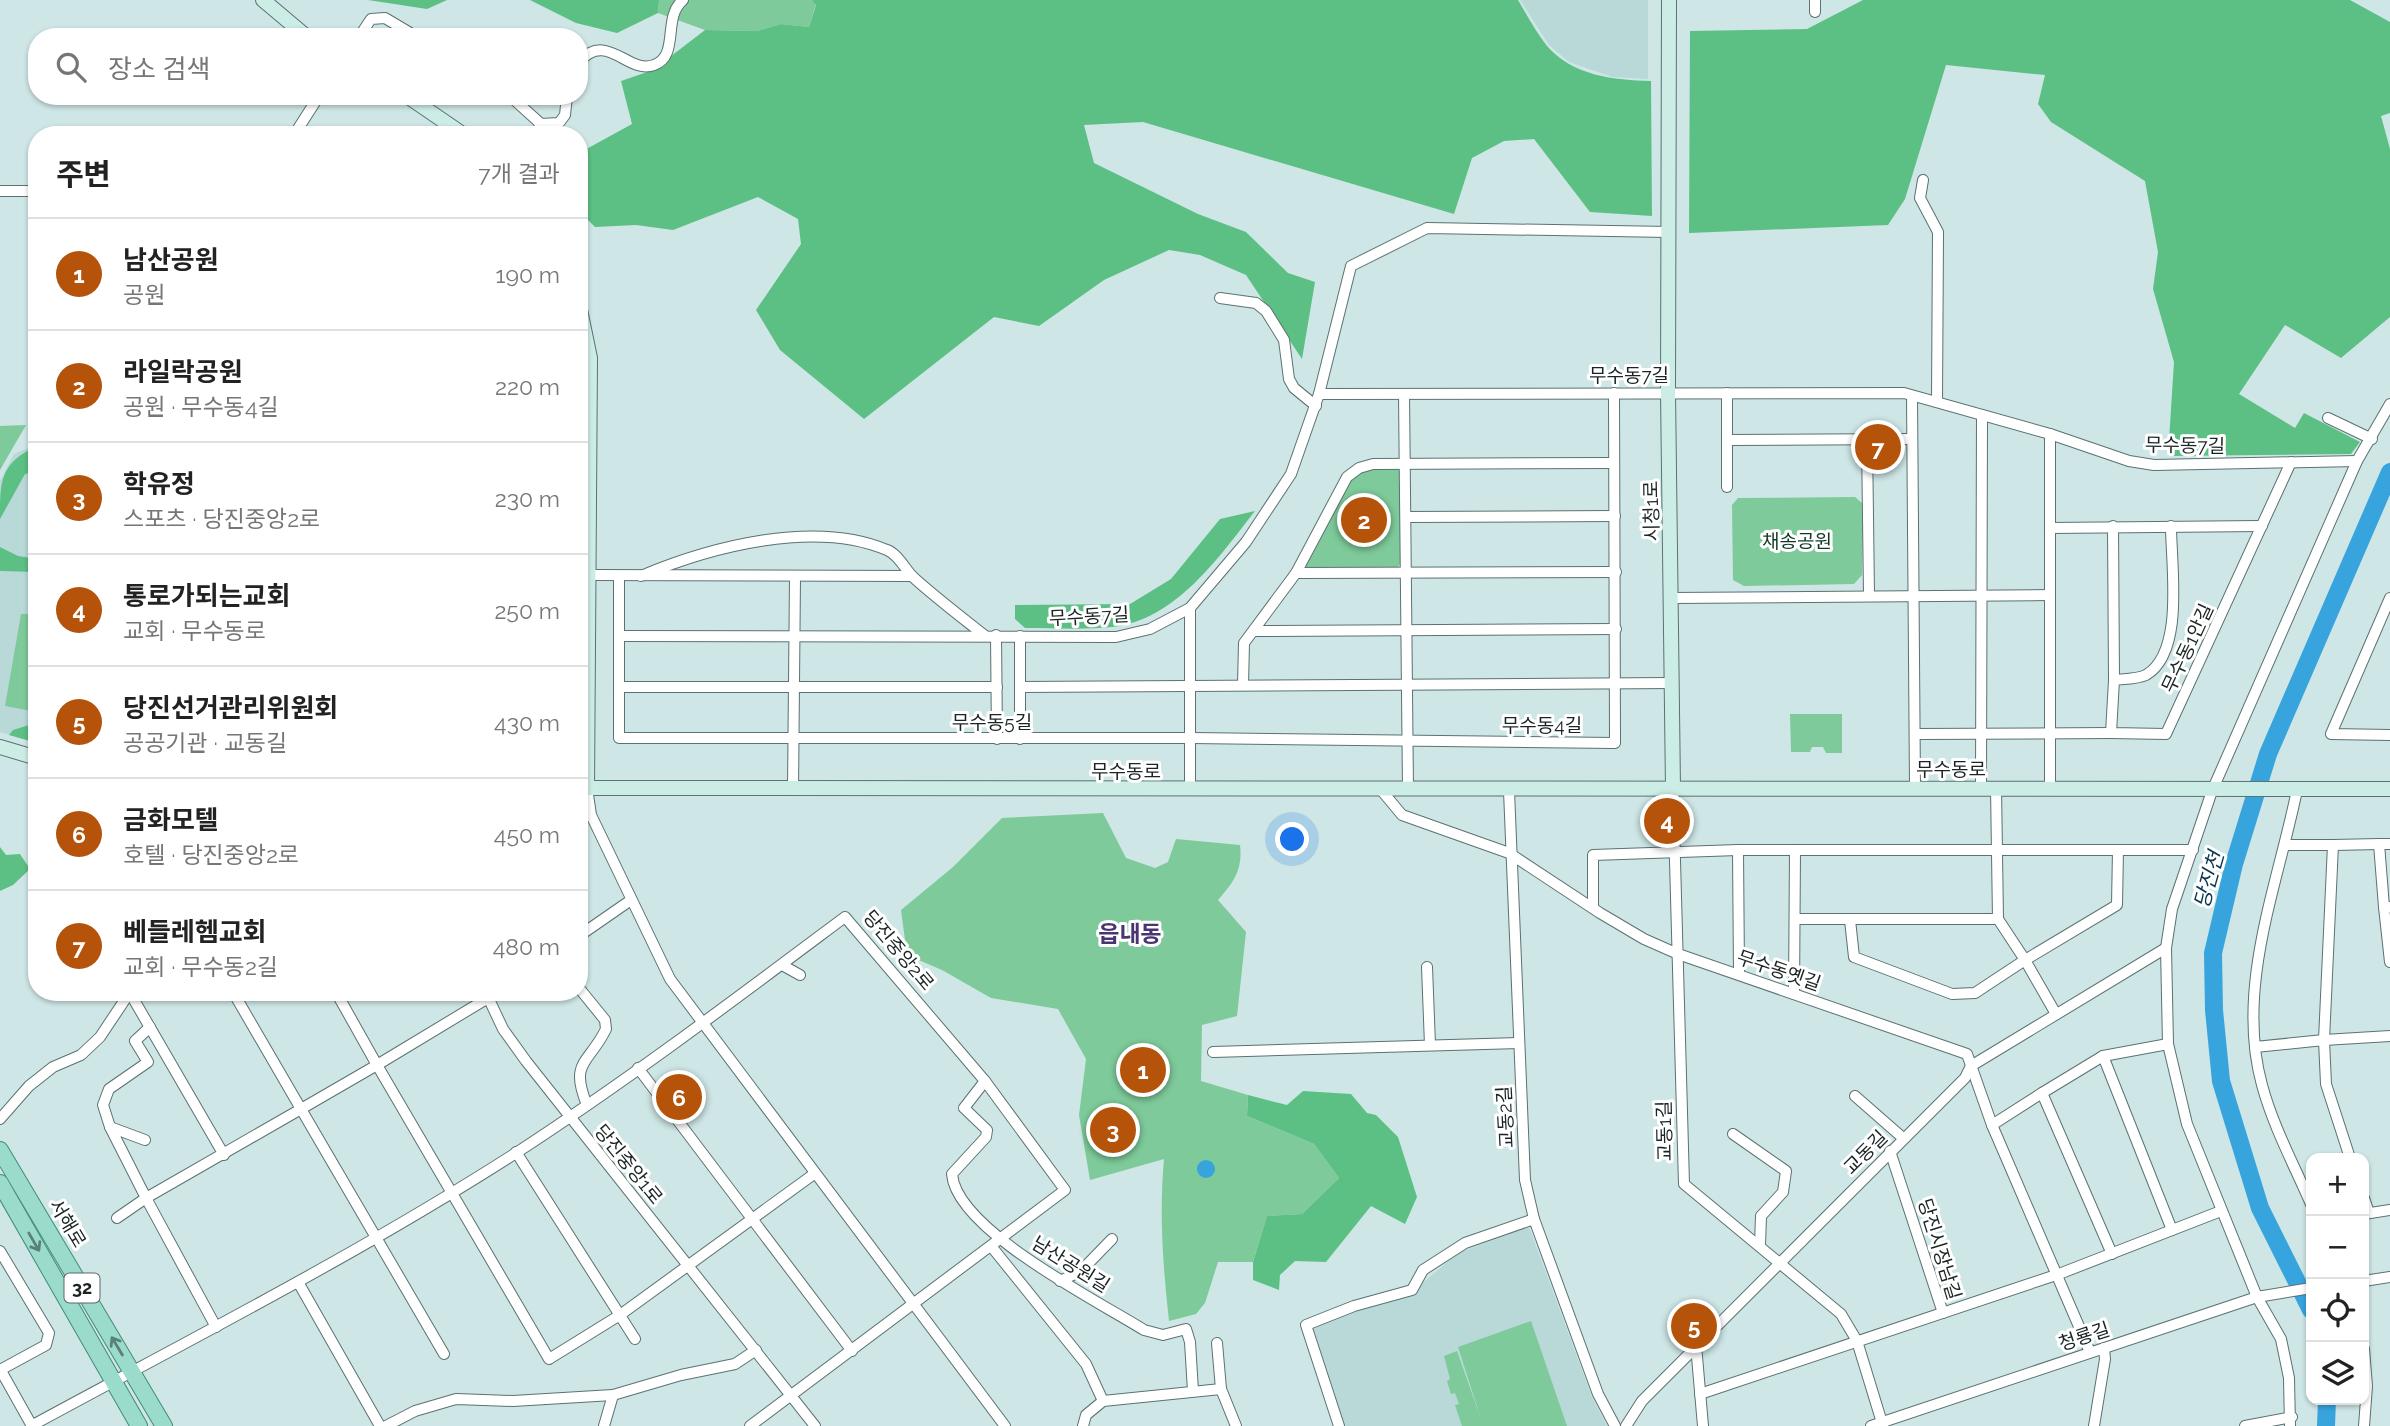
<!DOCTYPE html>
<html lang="ko">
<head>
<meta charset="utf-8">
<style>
  body { margin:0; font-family:Raleway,"Noto Sans KR",sans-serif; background:#f6f6f6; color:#222 }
  .controls { position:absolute; right:21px; bottom:21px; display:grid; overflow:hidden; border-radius:14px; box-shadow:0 2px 5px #0004 }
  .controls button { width:63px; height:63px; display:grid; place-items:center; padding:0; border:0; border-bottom:2px solid #e0e0e0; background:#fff; color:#222; font:35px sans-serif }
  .you { position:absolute; left:1293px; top:840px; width:24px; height:24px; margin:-18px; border:5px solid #fff; border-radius:50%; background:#1a73e8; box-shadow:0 0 0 10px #1a73e833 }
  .badge { display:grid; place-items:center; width:46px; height:46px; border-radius:50%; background:#b45309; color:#fff; font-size:23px; font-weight:700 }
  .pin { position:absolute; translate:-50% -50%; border:4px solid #fff; box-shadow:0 2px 7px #0006 }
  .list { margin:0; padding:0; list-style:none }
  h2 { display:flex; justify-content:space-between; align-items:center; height:91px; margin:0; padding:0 28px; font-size:30px }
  h2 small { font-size:23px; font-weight:400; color:#767676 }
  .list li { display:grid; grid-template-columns:46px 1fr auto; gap:21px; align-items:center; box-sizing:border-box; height:112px; padding:0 28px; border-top:2px solid #e0e0e0 }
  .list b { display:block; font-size:26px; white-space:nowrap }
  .list p { margin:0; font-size:23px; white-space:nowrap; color:#767676 }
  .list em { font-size:23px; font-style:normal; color:#767676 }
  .icon { flex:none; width:38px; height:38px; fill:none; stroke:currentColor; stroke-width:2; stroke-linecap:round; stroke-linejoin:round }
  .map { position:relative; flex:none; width:2390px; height:1426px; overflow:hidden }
  .search { position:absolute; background:#fff; box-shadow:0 2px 5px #0004; left:28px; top:28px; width:560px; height:77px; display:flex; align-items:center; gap:18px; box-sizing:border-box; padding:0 24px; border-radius:28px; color:#767676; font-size:26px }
  .panel { position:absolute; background:#fff; box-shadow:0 2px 5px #0004; left:28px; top:126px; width:560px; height:875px; border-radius:28px }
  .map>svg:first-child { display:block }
</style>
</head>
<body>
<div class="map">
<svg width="2390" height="1426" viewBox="0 0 2390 1426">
  <rect width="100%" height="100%" fill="#cee6e6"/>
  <g fill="#b9d9d9">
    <path d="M1520,0H1648V79L1612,77L1569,62L1549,45Z"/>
    <path d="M37,444V743L0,732V481L14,454Z"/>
    <path d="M1529,1227L1592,1397L1607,1426H1343L1311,1327L1412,1292L1458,1253Z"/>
  </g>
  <g fill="#7eca9a">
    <path d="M659,0H812L816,4L809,27L781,24L757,31L705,30L658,13Z"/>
    <path d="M26,425L0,470V426Z"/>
    <path d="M1397,469L1401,472V563L1397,568H1303L1348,478L1360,470Z"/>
    <path d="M1855,497L1863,504L1862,575L1854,584L1744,586L1733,580L1732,505L1738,498Z"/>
    <path d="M37,585V712L5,706L21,614H28L32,591Z"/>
    <path d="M1790,714H1842V753H1826L1823,747H1812L1810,752H1791Z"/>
    <path d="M1103,813L1126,858L1155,868L1168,862L1176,839L1240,845C1243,870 1233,883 1218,900L1246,932L1237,1016L1202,1025L1201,1081L1248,1095L1247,1116L1314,1144L1339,1178L1302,1214L1267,1216L1253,1262H1218L1205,1303L1196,1314L1169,1321C1163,1267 1159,1214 1164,1159L1090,1180L1079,1115L1086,1059L1058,1009L991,998L942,970L907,955L901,910L953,867L1002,818Z"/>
    <path d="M1531,1321L1567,1426H1462L1455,1405L1459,1404L1455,1393L1451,1394L1447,1381L1450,1379L1444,1356L1457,1351L1481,1419L1458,1347Z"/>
  </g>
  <g fill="#5cc084">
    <path d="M368,0H447L427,9Z"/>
    <path d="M530,0H659L658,13L617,33L576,23Z"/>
    <path d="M812,0H1518C1527,15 1536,32 1547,46C1573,76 1614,80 1651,81L1652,216L1590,212L1534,139L1504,141L1472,158L1454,214L1143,122L1084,125L1094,163L1198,214L1246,232L1288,273L1315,282L1302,359L1246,275L1200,255L1169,250L1104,280L1039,326L994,317L864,419L780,350L756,310L801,244L798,219L758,197L673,230L636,225L595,227L579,211L581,152L632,124L621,81L653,70L705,30L757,31L781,24L809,27L816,5Z"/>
    <path d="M1863,0H2350L2390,22V113L2381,116L2390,149V317L2341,358L2285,325L2239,394L2295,428L2304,413L2360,442L2351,454L2168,456L2174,362L2153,289L2158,252L2145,181L2051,122L2038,104L2045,75L1946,65L1905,199L1888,225L1689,233L1690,31L1807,29Z"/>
    <path d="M37,446V471L25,474L0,519C0,481 0,463 37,446Z"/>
    <path d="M1255,511C1219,557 1176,620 1112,627C1084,630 1054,628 1025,628L1015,619V605L1130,604L1171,579L1220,519Z"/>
    <path d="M0,547L18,556L37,559V572L0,571Z"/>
    <path d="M29,725L37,726V743L9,735L13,730Z"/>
    <path d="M0,847L6,855L20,854L30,869L13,885L0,891Z"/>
    <path d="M1303,1091L1351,1094L1367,1113L1376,1115L1398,1137L1417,1197L1405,1224L1371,1206L1326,1262L1295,1261L1280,1275L1279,1290L1253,1280V1262L1267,1216L1302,1214L1339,1178L1314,1144L1247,1116L1248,1095L1287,1105Z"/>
  </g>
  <circle fill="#37a4de" cx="1206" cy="1169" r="9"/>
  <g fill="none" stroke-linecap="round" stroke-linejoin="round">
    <g stroke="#37a4de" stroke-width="18">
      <path d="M2311,1310L2260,1208L2221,1081L2214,1010L2213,953L2234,864L2268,754L2390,472"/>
      <path d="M2326,1426L2327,1400"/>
    </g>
    <g stroke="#5c7171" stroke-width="12">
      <g id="street">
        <path d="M1815,12V0"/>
        <path d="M359,37L371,19L385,18L417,37"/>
        <path d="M579,62C607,30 628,75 654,65C680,56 662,17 683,0"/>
        <path d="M510,96L541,124L535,135"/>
        <path d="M541,124L559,123L565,115L567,96"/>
        <path d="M294,135L319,96"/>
        <path d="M1923,180L1920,198L1938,232L1937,402"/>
        <path d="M0,191H37"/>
        <path d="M1220,298L1256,303L1266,311L1284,340L1289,379L1294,388L1316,406"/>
        <path d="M1727,393V487"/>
        <path d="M1319,394L1904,393L2050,434L2129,461L2154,465L2357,461"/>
        <path d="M1404,394L1408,790"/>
        <path d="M1912,396L1915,788"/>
        <path d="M2328,418L2372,439"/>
        <path d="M2050,434V788"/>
        <path d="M1867,439L1869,595"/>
        <path d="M1727,440L1912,439"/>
        <path d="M1406,517L1615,516"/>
        <path d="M2113,526L2114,680"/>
        <path d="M2171,526C2171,566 2185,652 2146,675C2138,679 2123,679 2114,680L2111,733L2166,734L2291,462"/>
        <path d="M2050,528L2262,526"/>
        <path d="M1296,573L1616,572"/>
        <path d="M590,575L912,576"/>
        <path d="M619,576V738H1191L1615,743L1614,393"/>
        <path d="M641,576C710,547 815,519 887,550C898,554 905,569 913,577C935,597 960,616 984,635"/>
        <path d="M1672,598L2050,595"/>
        <path d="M2390,598L2331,734L2390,735"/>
        <path d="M1254,631L1616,629"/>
        <path d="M996,635L997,739"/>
        <path d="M620,636L1116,637L1150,629L1190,608L1246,542L1291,474L1319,394L1351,266L1427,228L1670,232"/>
        <path d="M1243,685L1244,643L1296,573L1347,477L1359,468L1373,464L1614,463"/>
        <path d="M619,687H997"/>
        <path d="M1020,687L1672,683"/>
        <path d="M1915,734L2111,733"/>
        <path d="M1020,739V636"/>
        <path d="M1981,787L1982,415"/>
        <path d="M587,788L591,815L670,979L1005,1426"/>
        <path d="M1996,788L1998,919L2025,960L2117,905L2118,850"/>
        <path d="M1673,789L1684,1184L1841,1314L1857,1341L1883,1426"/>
        <path d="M793,790L795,577"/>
        <path d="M1190,790V608"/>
        <path d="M2297,790C2278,884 2235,988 2262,1085C2273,1126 2294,1165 2311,1204"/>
        <path d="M1382,791L1402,815L1509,853L1600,913L1644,939L1678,954L1967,1054L1992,1125L2090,1352"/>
        <path d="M1509,791L1525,1180L1534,1219L1598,1394L1615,1426"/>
        <path d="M2390,844H2379L2384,907H2390"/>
        <path d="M2286,845H2333L2324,1040L2390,1036"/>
        <path d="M2333,845L2379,844"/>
        <path d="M1738,850L1739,974"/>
        <path d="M2384,907L2390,962"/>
        <path d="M1593,908V855L1738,850H2193"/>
        <path d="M1796,919H1998"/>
        <path d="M1850,920L1854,957L1952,994L1975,993L2025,960L2056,1014"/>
        <path d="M579,936L631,900"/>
        <path d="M782,965L800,975"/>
        <path d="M1427,967L1430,1045"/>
        <path d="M579,988L605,1020L606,1029C589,1064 569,1061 587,1105"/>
        <path d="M336,992L377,1065L301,1109L444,1354"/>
        <path d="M498,992L377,1065L549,1359L620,1315L814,1174"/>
        <path d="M130,993L224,1155"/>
        <path d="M1794,994L1795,850"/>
        <path d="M487,995L503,1029L526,1061L815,1426"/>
        <path d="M2168,1044L2166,948L2172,909L2212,791L2357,461L2390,404"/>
        <path d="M2255,1047L2324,1040L2326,1084L2350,1158"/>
        <path d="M1213,1052L1519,1043"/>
        <path d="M2103,1056L2168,1044L2187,1124L2257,1297L2281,1339L2289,1378L2290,1426"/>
        <path d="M638,1068L852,1351"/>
        <path d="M985,1081L964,1108L987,1130L986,1137L952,1174C956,1230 1098,1301 1144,1330L1163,1335L1186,1329L1190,1342L1193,1391"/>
        <path d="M2042,1093L2103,1056L2172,1230"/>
        <path d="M1855,1096L1903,1138"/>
        <path d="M0,1119L29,1086L53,1067L81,1055L100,1037L130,992"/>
        <path d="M1992,1125L2042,1093L2112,1254"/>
        <path d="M110,1127L103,1105L109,1089L148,1062L135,1041L150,1027"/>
        <path d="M1733,1134L1786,1171L1783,1192L1761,1216L1760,1245"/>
        <path d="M145,1140L110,1127L146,1198L301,1109L233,992"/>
        <path d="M1890,1151L1943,1313"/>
        <path d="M516,1152L635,1339"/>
        <path d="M2364,1198L2369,1213"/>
        <path d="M2364,1214L2390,1210"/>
        <path d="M117,1218L146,1198L216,1327"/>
        <path d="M991,1246L1086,1364L1103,1401"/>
        <path d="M0,1251L49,1333L46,1345L0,1370"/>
        <path d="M1060,1281L1081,1271L1112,1239"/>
        <path d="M2364,1281L2390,1277"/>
        <path d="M298,1282L380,1426"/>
        <path d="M1217,1343L1221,1389"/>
        <path d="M1696,1345L1703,1426"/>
        <path d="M2364,1349L2367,1386L2364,1426"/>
        <path d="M0,1369L32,1426"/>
        <path d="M1700,1394L2059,1274L2221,1211"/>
        <path d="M31,1426C195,1337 362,1252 519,1151C631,1078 738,997 845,917L985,1081L1065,1190L750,1426"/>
        <path d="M386,1426L415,1411L456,1399L513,1401L613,1395"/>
        <path d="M604,1426L613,1395L681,1375L735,1364L756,1350"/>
        <path d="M1083,1426L1086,1415L1103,1401L1221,1389L1236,1426"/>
        <path d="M1339,1426L1306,1325L1354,1306L1412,1290L1423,1270L1465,1243L1534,1219"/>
        <path d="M1626,1426L1642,1401L1965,1078L1971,1066L2166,948"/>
        <path d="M1871,1426L2257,1297L2311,1288"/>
        <path d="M2094,1426L2105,1359L2104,1348"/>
        <path d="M2245,1426L2292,1417"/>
      </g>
    </g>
    <g stroke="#5c7171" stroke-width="16">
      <g id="secondary">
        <path d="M263,0L307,37"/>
        <path d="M1669,0L1668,392L1673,789"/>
        <path d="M407,96L464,135"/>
        <path d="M579,305L590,358L587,788"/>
        <path d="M0,747L37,758"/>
        <path d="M579,788L2390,789"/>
      </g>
    </g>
    <g stroke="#418b7b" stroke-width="18">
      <g id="primary">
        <path d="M0,1150L164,1426"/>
        <path d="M0,1183L139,1426"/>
      </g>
    </g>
    <use href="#street" stroke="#fff" stroke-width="10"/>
    <use href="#secondary" stroke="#ccede6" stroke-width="14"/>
    <use href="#primary" stroke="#9adbcc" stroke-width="16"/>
  </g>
  <defs><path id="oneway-shaft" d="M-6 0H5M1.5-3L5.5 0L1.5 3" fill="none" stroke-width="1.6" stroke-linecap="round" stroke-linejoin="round" transform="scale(1.75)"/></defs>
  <g stroke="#5a8078">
    <use href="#oneway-shaft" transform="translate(34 1242) rotate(60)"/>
    <use href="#oneway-shaft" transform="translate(117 1346) rotate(-121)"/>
  </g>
  <g text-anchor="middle" stroke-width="6" stroke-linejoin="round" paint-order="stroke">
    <rect fill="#fff" stroke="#5f6666" stroke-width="2" x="64.5" y="1273.5" width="35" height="29" rx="5"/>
    <g font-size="18" font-weight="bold" fill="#1b2424">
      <text x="82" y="1294">32</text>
    </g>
    <g font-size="19" fill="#1b2424" stroke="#fff">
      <text x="1629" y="382">무수동7길</text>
      <text transform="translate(2185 445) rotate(1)" y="7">무수동7길</text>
      <text transform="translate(1651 511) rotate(-91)" y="7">시청1로</text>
      <text transform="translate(1089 616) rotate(-3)" y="7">무수동7길</text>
      <text transform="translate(2187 648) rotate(-65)" y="7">무수동1안길</text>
      <text x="992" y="729">무수동5길</text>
      <text x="1542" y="732">무수동4길</text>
      <text x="1951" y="776">무수동로</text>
      <text x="1126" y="778">무수동로</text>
      <text transform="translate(899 950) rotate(50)" y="7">당진중앙2로</text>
      <text transform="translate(1779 970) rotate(19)" y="7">무수동옛길</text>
      <text transform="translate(1505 1117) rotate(-93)" y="7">교동2길</text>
      <text transform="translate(1664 1131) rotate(-91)" y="7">교동1길</text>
      <text transform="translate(1865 1152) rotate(-45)" y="7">교동길</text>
      <text transform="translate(629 1164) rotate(51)" y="7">당진중앙1로</text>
      <text transform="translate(68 1223) rotate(59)" y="7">서해로</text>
      <text transform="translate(1940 1249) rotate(73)" y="7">당진시장남길</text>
      <text transform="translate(1071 1264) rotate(32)" y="7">남산공원길</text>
      <text transform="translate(2084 1336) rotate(-18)" y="7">청룡길</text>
    </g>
    <g font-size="19" fill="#103b23" stroke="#fff">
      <text x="1797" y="548">채송공원</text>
    </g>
    <g font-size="21" font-style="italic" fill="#0b3951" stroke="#fff">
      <text transform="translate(2209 880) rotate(-74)" y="7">당진천</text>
    </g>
    <g font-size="23" font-weight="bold" fill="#4a3571" stroke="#fff">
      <text x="1130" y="942">읍내동</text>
    </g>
  </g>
</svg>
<div class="controls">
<button>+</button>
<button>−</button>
<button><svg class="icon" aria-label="locate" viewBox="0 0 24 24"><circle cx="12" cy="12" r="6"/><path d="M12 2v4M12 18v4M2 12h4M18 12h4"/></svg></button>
<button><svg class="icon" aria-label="layers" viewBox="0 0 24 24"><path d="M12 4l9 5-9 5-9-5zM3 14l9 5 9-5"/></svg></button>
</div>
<div class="you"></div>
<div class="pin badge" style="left:1143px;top:1070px">1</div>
<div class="pin badge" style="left:1364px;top:520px">2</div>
<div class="pin badge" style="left:1113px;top:1130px">3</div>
<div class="pin badge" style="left:1667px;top:821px">4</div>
<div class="pin badge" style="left:1694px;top:1326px">5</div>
<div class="pin badge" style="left:679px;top:1097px">6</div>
<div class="pin badge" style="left:1878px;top:447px">7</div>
<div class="search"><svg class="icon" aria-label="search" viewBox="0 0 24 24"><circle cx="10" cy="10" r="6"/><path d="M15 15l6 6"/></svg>장소 검색</div>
<section class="panel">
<h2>주변<small>7개 결과</small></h2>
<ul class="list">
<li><span class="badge">1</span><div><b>남산공원</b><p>공원</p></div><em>190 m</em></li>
<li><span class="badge">2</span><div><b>라일락공원</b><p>공원 · 무수동4길</p></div><em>220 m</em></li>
<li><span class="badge">3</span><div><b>학유정</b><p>스포츠 · 당진중앙2로</p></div><em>230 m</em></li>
<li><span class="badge">4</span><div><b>통로가되는교회</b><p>교회 · 무수동로</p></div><em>250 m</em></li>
<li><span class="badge">5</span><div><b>당진선거관리위원회</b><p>공공기관 · 교동길</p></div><em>430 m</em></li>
<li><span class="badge">6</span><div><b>금화모텔</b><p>호텔 · 당진중앙2로</p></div><em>450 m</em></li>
<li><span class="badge">7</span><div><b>베들레헴교회</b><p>교회 · 무수동2길</p></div><em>480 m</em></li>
</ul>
</section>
</div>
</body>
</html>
